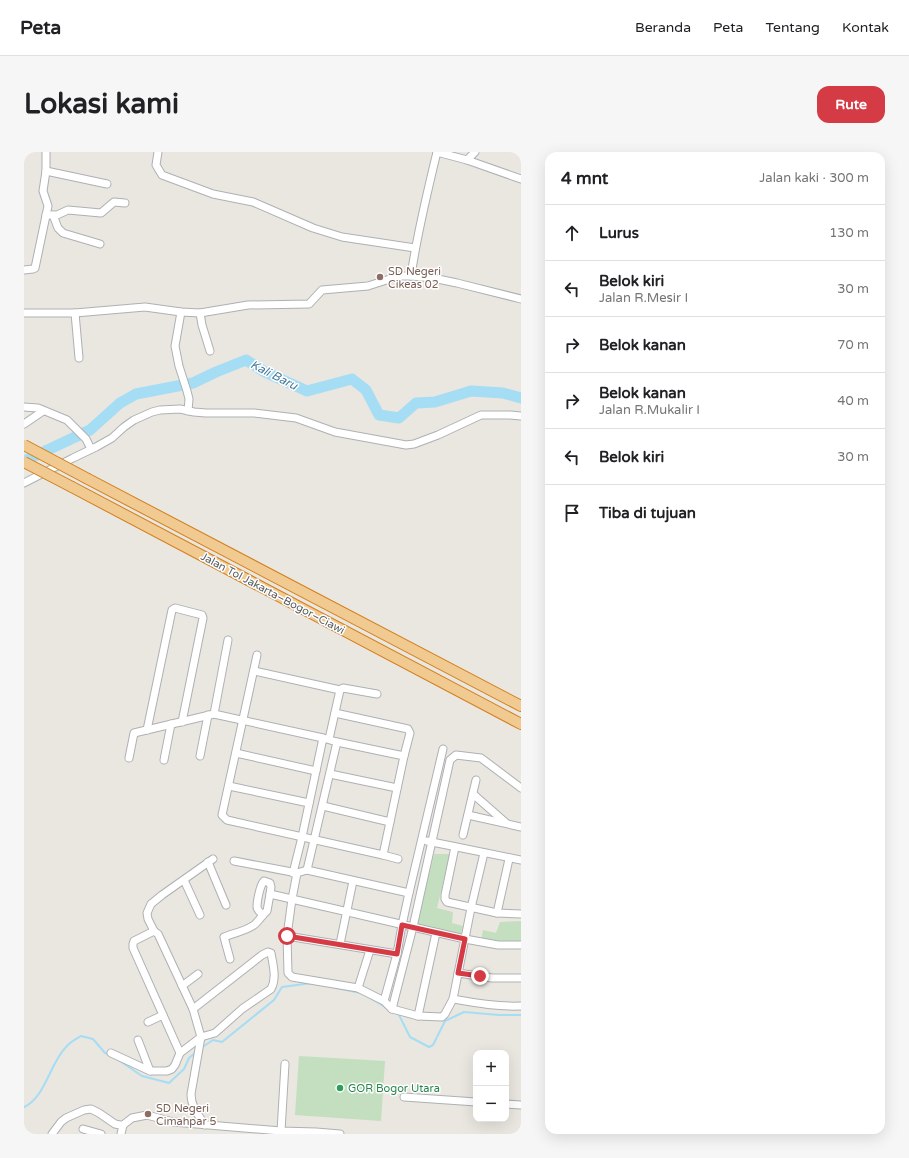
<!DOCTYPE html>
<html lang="id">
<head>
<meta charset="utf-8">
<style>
  body { margin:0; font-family:"Varela Round",sans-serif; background:#f6f6f6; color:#202124 }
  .controls { position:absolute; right:12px; bottom:12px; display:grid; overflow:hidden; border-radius:8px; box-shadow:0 4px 16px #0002 }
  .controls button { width:36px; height:36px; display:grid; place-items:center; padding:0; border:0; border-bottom:1px solid #e0e0e0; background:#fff; color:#202124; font:20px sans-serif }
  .stop { position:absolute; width:12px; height:12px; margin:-9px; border:3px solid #d53b45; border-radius:50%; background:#fff }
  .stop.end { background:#d53b45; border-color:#fff; box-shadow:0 1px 4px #0008 }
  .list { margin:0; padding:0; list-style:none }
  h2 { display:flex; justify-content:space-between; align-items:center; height:52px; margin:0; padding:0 16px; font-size:17px }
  h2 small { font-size:13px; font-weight:400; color:#757577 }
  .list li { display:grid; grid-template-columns:26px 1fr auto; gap:12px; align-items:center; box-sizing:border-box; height:56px; padding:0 16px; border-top:1px solid #e0e0e0 }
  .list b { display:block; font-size:15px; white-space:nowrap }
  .list p { margin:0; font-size:13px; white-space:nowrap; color:#757577 }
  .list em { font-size:13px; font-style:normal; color:#757577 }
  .icon { flex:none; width:22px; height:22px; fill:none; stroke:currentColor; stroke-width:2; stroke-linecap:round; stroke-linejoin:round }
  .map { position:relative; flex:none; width:497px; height:982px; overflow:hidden; border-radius:12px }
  header { display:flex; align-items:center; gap:24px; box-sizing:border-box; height:56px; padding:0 20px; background:#fff; border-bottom:1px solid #e0e0e0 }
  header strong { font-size:19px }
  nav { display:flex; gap:22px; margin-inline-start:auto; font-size:14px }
  .intro { display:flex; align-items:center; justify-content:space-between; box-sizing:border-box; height:96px; padding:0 24px }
  h1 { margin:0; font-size:28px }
  .button { padding:10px 18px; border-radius:12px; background:#d53b45; color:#fff; font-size:14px; font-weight:700 }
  main { display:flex; gap:24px; padding:0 24px }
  aside { flex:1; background:#fff; border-radius:12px; box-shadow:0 4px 16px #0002 }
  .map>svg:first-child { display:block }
</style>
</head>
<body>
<header>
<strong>Peta</strong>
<nav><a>Beranda</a><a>Peta</a><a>Tentang</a><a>Kontak</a></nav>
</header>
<div class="intro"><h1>Lokasi kami</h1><a class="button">Rute</a></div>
<main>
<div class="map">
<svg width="497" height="982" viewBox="0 0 497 982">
  <rect width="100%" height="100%" fill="#eae6e0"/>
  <g fill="#c3dfbf">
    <path d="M410,702H426L413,756L429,760L428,771L439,774L437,783L393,773Z"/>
    <path d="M497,769V791H475L457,788L459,778L472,781L476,770Z"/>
    <path d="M275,904L361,909L357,969L271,963Z"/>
  </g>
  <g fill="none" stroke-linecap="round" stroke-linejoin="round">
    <g stroke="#a5ddf5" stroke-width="2">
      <path d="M312,836L337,841"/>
      <path d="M341,843L363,856"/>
      <path d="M370,860L375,863L386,885L405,895L409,893L421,869L440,860L475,863H497"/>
      <path d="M177,896L189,888L198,890L250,848L258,835L288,831"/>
      <path d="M93,907L118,924L145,931L160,917L165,906L172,900"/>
      <path d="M0,955C21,946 26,911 42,895C46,890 52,887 57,884L69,887L81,901L84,902"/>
    </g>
    <path stroke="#a5ddf5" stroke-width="11" d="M0,309L66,278L96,251L112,242L169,231L192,220L222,208L241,220L283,239L328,227L342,238L355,263L375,266L392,251L411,250L447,239L479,241L497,246"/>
    <g stroke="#aeb1b4" stroke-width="9">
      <g id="minor">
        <path d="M134,0L132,13L138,23L189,42L229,50L289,76L318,85L391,96"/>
        <path d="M413,0L443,8L451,0"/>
        <path d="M443,8L497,27"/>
        <path d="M22,19L83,32"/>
        <path d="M22,63H33L44,58L77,61L90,50L101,51"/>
        <path d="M29,63L34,76L39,81L76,92"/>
        <path d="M0,118L9,117L11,116L24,54L19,39L22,19V0"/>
        <path d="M387,124C393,82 403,41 413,0"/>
        <path d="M157,160L151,194L155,214L163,239L165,247L164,259"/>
        <path d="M0,161H51L121,155L157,160L176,161L224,153L285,152L298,138L344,134L375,124H387L409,126L433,131L497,147"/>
        <path d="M51,161L55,206"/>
        <path d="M176,161L178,173L186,199"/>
        <path d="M0,255L14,256L43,268L62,287L67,297"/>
        <path d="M0,272L19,259"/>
        <path d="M0,331L49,306L72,295L88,286L100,275L110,268L128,260L136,258L156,257L170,260L182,261H230L272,266L311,280L382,293L390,292L414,283L457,263H486L497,264"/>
        <path d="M233,503L198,663L203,668L359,703L380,604L313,590"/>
        <path d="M230,519L316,538L319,536L353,542"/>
        <path d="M311,561L384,577L386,581L380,604"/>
        <path d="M190,562L204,488"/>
        <path d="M123,578L148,458L151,456L178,463L179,466L158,570"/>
        <path d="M305,587L316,538"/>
        <path d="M212,601L292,619"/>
        <path d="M176,604L184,563"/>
        <path d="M105,606L110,581L190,562L299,586"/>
        <path d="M140,608L147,572"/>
        <path d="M306,622L373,636"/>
        <path d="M205,634L285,651"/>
        <path d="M449,642L482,671"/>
        <path d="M299,654L366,670"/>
        <path d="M444,663L497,675"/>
        <path d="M439,683L452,628"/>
        <path d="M403,689L497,708"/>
        <path d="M431,695L421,743V747L423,750L473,761L497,762"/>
        <path d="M359,703L374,707"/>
        <path d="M210,709L273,721"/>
        <path d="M184,710L202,753"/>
        <path d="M269,721L278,685L299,586L313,590L283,718"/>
        <path d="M160,728L176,763"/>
        <path d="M385,741L419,597"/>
        <path d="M473,761L485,707"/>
        <path d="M239,763C236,760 233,758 233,755C233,749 236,733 240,729L246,731L247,735L246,742"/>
        <path d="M130,779L124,767L123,761L127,752L138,743L189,707"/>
        <path d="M263,784L373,802"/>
        <path d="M316,792L329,729"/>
        <path d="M206,807L200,785C210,781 222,779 230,773C235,769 238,763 243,759L246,742L441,787L474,793H497"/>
        <path d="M434,821L468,826H497"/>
        <path d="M158,834L174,822"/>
        <path d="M334,836L346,798"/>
        <path d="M429,847C452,851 474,855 497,854"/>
        <path d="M360,849L373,802L378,773L385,741L283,718L273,721L268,747L263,784L264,821L268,825L334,836L360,849L368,857L372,858L394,864L418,865L421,862L429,847L447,756L460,701"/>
        <path d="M368,857L389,775L426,608L432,603L457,606L497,636"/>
        <path d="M394,864L412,781"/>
        <path d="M124,870L139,863"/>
        <path d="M114,888L126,919"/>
        <path d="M87,901L126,919H143L148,917L151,913L156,901L177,885L191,881L218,857L247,837C253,826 249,813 247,801L244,800L238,803L169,857"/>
        <path d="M156,901L109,796V792L110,789L130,779L134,782L169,857L177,885L167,942C167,954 174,963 181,973"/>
        <path d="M380,945L452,950"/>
        <path d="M482,952L497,953"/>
        <path d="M59,977L77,982"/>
        <path d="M257,979L261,912"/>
        <path d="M28,982L37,970L42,966L60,958L67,957L75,961L91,972L96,973H99L108,966L123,963L149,970L257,979L292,980L316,982"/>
        <path d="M97,982L99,973"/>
      </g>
    </g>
    <g stroke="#d27e18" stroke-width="12">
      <g id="highway">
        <path d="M64,327L497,554"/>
        <path d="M48,335L497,572"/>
      </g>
    </g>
    <use href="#minor" stroke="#fff" stroke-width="7"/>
    <use href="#highway" stroke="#f0ca91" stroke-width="10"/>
    <g stroke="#d27e18" stroke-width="12" stroke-linecap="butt">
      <g id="highway-bridge">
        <path d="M0,293L64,327"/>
        <path d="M0,310L48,335"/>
      </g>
    </g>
    <use href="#highway-bridge" stroke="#f0ca91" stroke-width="10"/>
  </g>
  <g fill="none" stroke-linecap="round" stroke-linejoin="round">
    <path stroke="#d53b45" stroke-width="5" d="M263,784L373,802L378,773L441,787L434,821L456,824"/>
  </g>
  <g fill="#8d6e63" stroke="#fff" stroke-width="1.5">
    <circle cx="356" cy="125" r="4"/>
    <circle cx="124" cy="962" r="4"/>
  </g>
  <circle fill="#2e9e5b" stroke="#fff" stroke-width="1.5" cx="316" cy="936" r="4"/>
  <g text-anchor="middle" stroke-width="3" stroke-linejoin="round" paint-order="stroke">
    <g font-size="11" fill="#785e54" stroke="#fff" text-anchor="start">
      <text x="364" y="123">SD Negeri<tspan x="364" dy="13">Cikeas 02</tspan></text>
      <text x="132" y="960">SD Negeri<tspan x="132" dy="13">Cimahpar 5</tspan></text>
    </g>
    <g font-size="11" fill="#595d5f" stroke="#fff">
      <text transform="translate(249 441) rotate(28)" y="4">Jalan Tol Jakarta–Bogor–Ciawi</text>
    </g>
    <g font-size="11" fill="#27864d" stroke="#fff" text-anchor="start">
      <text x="324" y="940">GOR Bogor Utara</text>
    </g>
    <g font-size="12" font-style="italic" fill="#437a9c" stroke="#fff">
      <text transform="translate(250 223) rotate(27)" y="4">Kali Baru</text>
    </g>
  </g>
</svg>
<div class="controls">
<button>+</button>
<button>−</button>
</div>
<div class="stop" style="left:263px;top:784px"></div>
<div class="stop end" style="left:456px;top:824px"></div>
</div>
<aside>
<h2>4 mnt<small>Jalan kaki · 300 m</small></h2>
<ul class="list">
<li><svg class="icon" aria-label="ahead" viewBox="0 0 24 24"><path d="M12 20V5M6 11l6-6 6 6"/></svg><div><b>Lurus</b></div><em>130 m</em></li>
<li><svg class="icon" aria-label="left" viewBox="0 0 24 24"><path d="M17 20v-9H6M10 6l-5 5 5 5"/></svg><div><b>Belok kiri</b><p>Jalan R.Mesir I</p></div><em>30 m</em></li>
<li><svg class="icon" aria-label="right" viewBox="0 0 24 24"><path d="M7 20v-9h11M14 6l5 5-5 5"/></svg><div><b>Belok kanan</b></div><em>70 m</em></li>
<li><svg class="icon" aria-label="right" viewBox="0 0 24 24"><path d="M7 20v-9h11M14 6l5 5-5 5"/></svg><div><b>Belok kanan</b><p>Jalan R.Mukalir I</p></div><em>40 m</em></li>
<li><svg class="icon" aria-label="left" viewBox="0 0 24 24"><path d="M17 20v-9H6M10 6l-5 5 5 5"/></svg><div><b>Belok kiri</b></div><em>30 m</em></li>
<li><svg class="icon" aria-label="arrive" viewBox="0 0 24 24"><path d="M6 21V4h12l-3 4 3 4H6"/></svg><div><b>Tiba di tujuan</b></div></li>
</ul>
</aside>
</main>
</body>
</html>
